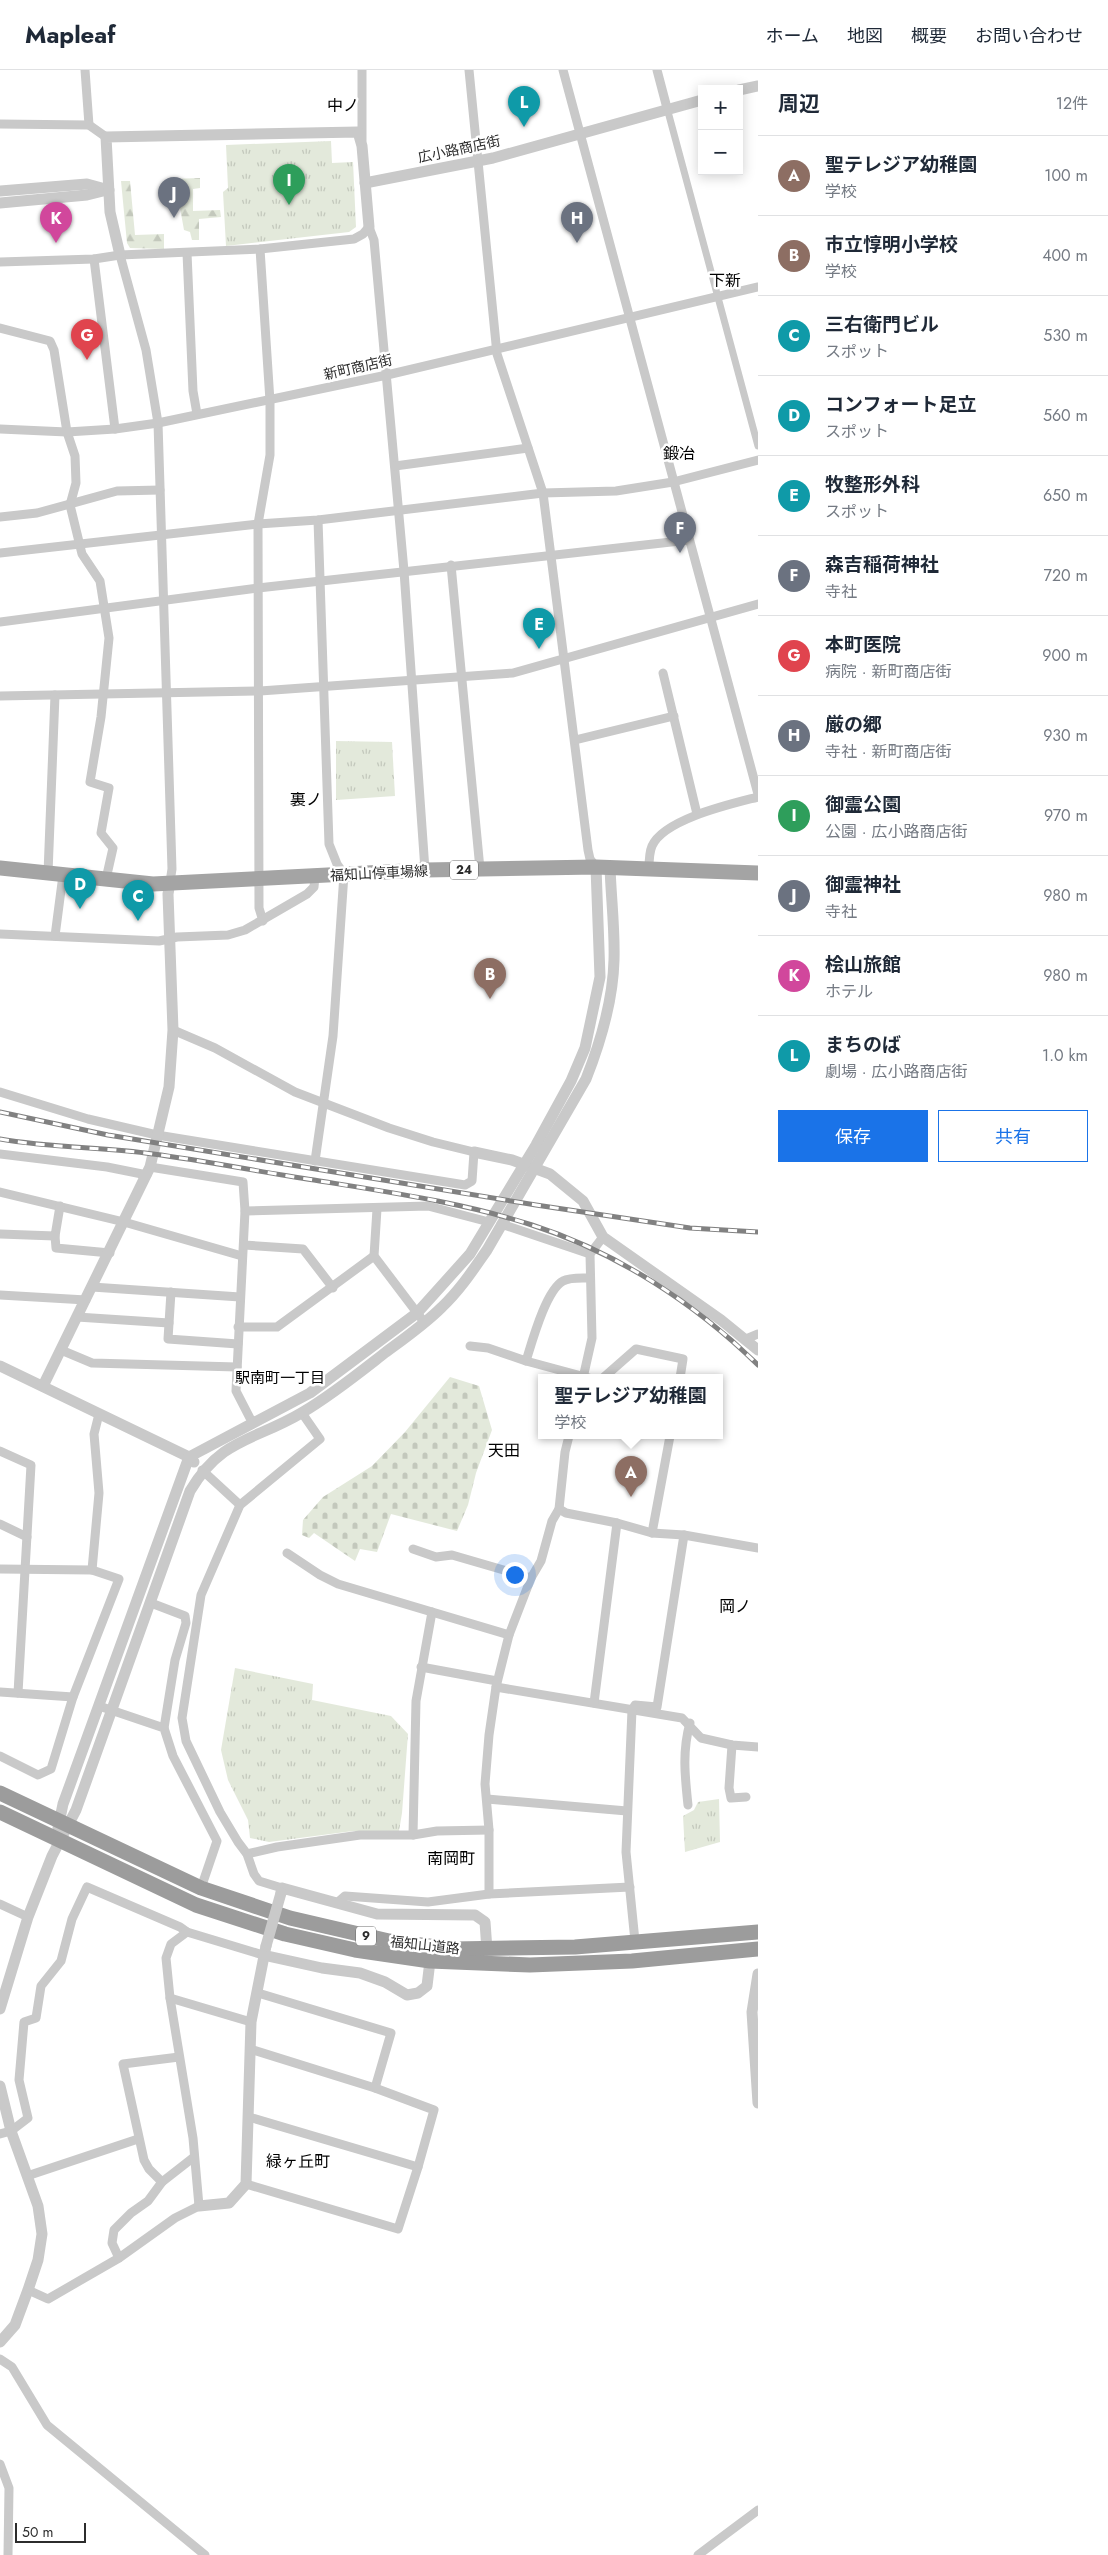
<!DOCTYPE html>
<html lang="ja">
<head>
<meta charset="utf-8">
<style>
  body { margin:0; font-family:Jost,"Noto Sans JP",sans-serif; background:#f6f6f7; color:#1f2937 }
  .controls { position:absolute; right:15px; top:15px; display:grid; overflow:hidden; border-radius:0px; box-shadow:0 2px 12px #0003 }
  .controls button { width:45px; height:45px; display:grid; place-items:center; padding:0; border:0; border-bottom:1px solid #e0e1e3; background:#fff; color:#1f2937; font:25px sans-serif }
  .scale { position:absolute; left:15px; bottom:12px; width:71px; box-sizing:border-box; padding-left:5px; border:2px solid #2c2c2c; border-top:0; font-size:14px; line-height:18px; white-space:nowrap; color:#2c2c2c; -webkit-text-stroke:4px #fff; paint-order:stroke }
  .you { position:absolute; left:514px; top:1504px; width:18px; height:18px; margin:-12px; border:4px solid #fff; border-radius:50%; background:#1a73e8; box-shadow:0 0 0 8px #1a73e833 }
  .badge { display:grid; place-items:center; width:32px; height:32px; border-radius:50%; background:#1a73e8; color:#fff; font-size:16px; font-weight:700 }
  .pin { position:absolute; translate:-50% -41px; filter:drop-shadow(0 1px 2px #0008) }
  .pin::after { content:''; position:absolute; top:26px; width:18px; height:15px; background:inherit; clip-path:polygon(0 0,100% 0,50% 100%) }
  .popup { position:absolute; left:538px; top:1304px; width:185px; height:65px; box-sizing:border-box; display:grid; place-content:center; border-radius:0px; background:#fff; filter:drop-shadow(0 1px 4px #0005); font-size:16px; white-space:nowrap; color:#747a83 }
  .popup b { font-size:19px; color:#1f2937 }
  .popup::after { content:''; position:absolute; left:50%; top:100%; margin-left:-10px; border:10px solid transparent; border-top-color:#fff }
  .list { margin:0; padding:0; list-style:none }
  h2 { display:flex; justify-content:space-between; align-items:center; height:65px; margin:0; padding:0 20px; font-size:21px }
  h2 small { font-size:16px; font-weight:400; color:#747a83 }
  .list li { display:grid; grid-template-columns:32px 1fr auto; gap:15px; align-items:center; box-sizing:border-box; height:80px; padding:0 20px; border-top:1px solid #e0e1e3 }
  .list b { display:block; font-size:19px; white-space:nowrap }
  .list p { margin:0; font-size:16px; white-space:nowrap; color:#747a83 }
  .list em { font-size:16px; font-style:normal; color:#747a83 }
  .actions { display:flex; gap:10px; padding:15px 20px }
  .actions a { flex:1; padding:11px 0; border:1px solid #1a73e8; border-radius:0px; text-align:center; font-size:18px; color:#1a73e8 }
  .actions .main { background:#1a73e8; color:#fff }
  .map { position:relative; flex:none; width:758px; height:2485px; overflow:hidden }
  header { display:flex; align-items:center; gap:30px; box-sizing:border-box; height:70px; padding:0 25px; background:#fff; border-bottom:1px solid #e0e1e3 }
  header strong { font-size:24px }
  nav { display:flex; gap:28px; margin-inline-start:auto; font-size:18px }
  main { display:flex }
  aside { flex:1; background:#fff }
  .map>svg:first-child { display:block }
</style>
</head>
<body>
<header>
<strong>Mapleaf</strong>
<nav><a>ホーム</a><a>地図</a><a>概要</a><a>お問い合わせ</a></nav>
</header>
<main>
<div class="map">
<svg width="758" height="2485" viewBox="0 0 758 2485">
  <defs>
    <pattern id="forest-firs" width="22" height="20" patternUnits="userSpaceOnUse" patternTransform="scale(1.25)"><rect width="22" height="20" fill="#e3e9db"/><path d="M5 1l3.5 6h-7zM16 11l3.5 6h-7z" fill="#c3c8bc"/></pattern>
    <pattern id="cemetery-stones" width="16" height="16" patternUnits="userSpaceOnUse" patternTransform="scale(1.25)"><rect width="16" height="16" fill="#e3e9db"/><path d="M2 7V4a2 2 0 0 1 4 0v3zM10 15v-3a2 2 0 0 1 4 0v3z" fill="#c3c8bc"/></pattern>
    <pattern id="park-tufts" width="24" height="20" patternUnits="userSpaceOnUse" patternTransform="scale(1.25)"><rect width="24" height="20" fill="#e3e9db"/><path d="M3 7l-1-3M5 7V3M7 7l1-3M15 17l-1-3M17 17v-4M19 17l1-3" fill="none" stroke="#c3c8bc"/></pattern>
  </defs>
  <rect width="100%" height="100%" fill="#fff"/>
  <g fill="url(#forest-firs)">
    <path d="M200,108V118L193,119V141L220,140L221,147L199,149V170H192L190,162L184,160L180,138L171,134L170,109Z"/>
    <path d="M121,111H130L135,165L164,164V179L130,178L127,173Z"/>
  </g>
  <path fill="url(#cemetery-stones)" d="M450,1307L479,1316L492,1360L476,1403L468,1435L457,1461L391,1444L377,1482L360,1479L355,1491L314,1463L309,1468L302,1465L303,1450L323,1427L372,1396L405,1362Z"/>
  <g fill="url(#park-tufts)">
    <path d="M331,71L332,93L353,92L356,157L349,162L226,176L223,122L228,118L226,75Z"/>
    <path d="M336,671L392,672L395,726L336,730Z"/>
    <path d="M235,1598L313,1614L312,1630L391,1646L408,1664L402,1743L399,1761H353L269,1772L250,1768L248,1750L228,1710L221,1680Z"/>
    <path d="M719,1729L720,1772L685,1782L683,1746L694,1740L698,1732Z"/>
  </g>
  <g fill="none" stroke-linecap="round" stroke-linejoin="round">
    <path stroke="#c9c9c9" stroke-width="7" d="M667,38L758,376"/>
    <g stroke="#c9c9c9" stroke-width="9">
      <path d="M85,0L89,55"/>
      <path d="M362,0V70"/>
      <path d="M469,0L497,284L543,423L588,780L590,789L596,797"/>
      <path d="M563,0L758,724"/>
      <path d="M657,0L667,38"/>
      <path d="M0,54L89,55L106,67"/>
      <path d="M260,179L270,331V385L258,454L259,838L263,851"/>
      <path d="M187,183L193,321L197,344"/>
      <path d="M120,185L146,280L158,353L172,799L170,812"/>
      <path d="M94,189L115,359"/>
      <path d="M0,192L94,189L120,185L260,179L354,169L363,164L369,157L374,170L404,501L425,800"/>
      <path d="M0,258L50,271L54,280L67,362L75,386L76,413L70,435L82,484L100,511L109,568L101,647L90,712L109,718L101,763L113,778L106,809"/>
      <path d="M0,359L67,362L115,359L158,353L387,305L758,217"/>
      <path d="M395,396L528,378"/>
      <path d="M0,447L37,443L117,421L160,420"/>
      <path d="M0,483L258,454L318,450L543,423L616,421L673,412L758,390"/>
      <path d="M451,495L480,799"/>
      <path d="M0,552L258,518L689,470"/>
      <path d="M663,603L697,744"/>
      <path d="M0,626L260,621L513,603L758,534"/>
      <path d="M575,670L674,646"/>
      <path d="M649,799C649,792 649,783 652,776C664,749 731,734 758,727"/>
      <path d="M48,803L55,625"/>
      <path d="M0,864L159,871L177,867L228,865L245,860L307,824L314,817L315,806"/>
      <path d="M55,866L63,805"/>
      <path d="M0,1022L88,1049L157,1065L465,1115L472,1111L474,1082L433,1072L389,1058L295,1022L215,978L173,960"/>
      <path d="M0,1084L107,1097L147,1105"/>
      <path d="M315,1091L333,966L344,804L337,794L329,774L318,450"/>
      <path d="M150,1097L243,1112L245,1141L236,1321L252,1352"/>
      <path d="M0,1122L124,1152L242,1186"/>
      <path d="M377,1139L374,1186L424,1252"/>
      <path d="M245,1141L428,1136L489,1152"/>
      <path d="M501,1154L590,1184"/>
      <path d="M0,1164L55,1166L60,1136"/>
      <path d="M55,1166L56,1178L110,1183"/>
      <path d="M244,1175L303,1179L333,1218"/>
      <path d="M92,1217L240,1227"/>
      <path d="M171,1222L168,1269L238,1274"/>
      <path d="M0,1225L86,1230"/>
      <path d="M77,1247L169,1253"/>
      <path d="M238,1257H277L374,1186"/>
      <path d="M746,1269L758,1264"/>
      <path d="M470,1276L488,1278L526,1291"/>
      <path d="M61,1280L92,1293L237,1297"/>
      <path d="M583,1308L592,1268L590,1184L603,1167"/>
      <path d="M589,1308L526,1291C532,1272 546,1220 563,1211C570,1207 582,1208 590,1208"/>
      <path d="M603,1308L636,1279L683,1289L680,1308"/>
      <path d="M0,1381L31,1395L18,1623"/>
      <path d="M202,1400L240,1435"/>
      <path d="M559,1439L566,1443L617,1453L652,1463L684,1465L758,1478"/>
      <path d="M0,1454L27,1467"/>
      <path d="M652,1463L670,1366"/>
      <path d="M413,1479L436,1487L452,1485L531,1508"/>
      <path d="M287,1483L320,1505L338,1514L509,1565"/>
      <path d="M0,1499L92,1500L119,1509L73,1627L51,1699L38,1705L0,1686"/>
      <path d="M92,1500L99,1423L94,1364L99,1344"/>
      <path d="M151,1533L185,1546L186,1553L175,1590L164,1658"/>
      <path d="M421,1597L497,1611"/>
      <path d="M496,1617L682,1648L701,1668L732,1675L758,1677"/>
      <path d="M0,1622L73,1627"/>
      <path d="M594,1633L617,1453"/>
      <path d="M99,1636L164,1658L173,1686L217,1771L201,1818"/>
      <path d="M732,1675L729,1718L731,1728L746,1727"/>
      <path d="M487,1729L627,1741"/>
      <path d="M688,1735C685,1707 682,1681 690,1653"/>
      <path d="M413,1765L416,1631L432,1542"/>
      <path d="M247,1784L277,1777L360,1765H413L437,1761L489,1760"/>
      <path d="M282,1818L259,1811L254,1804L247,1784L238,1772L220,1742L186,1671L182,1648L201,1525L240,1435L320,1369L302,1343"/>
      <path d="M489,1824V1760L485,1714L489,1665L496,1617L509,1565L531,1508L541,1491L552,1451L559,1439L565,1382L569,1366"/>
      <path d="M337,1833L345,1826L428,1832L489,1824L630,1817"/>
      <path d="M0,1834L28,1847"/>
      <path d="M635,1871L626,1782L632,1640L635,1635L657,1637L684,1465"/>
      <path d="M258,1923L391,1963L375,2018"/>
      <path d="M170,1928L251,1952"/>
      <path d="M179,1987L123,1994L144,2090L149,2099L162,2112L194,2087"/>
      <path d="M249,2047L418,2097"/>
      <path d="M0,2064L11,2061L28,2048L19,2010L24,1952L36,1948L41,1916L61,1891L72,1849L87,1817L180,1857L187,1862L263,1885"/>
      <path d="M27,2106L138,2069"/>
      <path d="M246,2114L398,2159L418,2097L434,2040L375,2018L250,1979"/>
      <path d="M119,2188L112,2173L114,2160L131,2143L148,2131L162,2112"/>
      <path d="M28,2220L48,2229L119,2188L175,2148L199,2136L193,2068L170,1928L166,1888L171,1874L187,1862"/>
      <path d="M0,2289L12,2297L47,2355L205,2485"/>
      <path d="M0,2394L9,2418L8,2485"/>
      <path d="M698,2485L758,2440"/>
    </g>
    <g stroke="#c9c9c9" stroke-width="11">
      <path d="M739,20L758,16"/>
      <path d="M365,113L493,88L702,30"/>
      <path d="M0,121L87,114L109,120"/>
      <path d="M0,133L87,125L107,120"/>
      <path d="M120,185L110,142L106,67L358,62L362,76L369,157"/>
      <path d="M474,1082L512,1090L550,1104L583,1131L603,1167L721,1250L758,1280"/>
      <path d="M0,1296L189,1387L194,1392"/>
      <path d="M43,1316L150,1097L169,1017L173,960L168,824L170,812"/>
      <path d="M58,1758L63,1734L189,1387L310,1323L417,1243L470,1184L536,1075L571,1011L585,978L600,907L596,797"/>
      <path d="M281,1823L282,1818L377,1844L475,1845L485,1852L487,1880"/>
      <path d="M263,1885L322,1898L360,1903L385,1912L407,1925L418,1923L427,1916L430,1891"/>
      <path d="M758,1904L752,1942L758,2033"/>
      <path d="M0,1939L28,1847L52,1786L76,1740L190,1421C222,1367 255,1371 303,1342C332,1325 359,1303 386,1282C405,1268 425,1254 442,1237C460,1220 473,1200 487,1180L586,1009C601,971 613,931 614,890C615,859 611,828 610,797"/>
      <path d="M0,2016L11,2061L38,2136L42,2164L38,2190L28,2220L15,2255L0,2272"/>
      <path d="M199,2136L229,2133L246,2114L251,1952L266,1876"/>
    </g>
    <path stroke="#a4a4a4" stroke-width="15" d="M0,798L153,814L425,800L596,797L758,803"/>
    <g stroke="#9c9c9c" stroke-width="15">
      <path d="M0,1723L201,1818L290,1848L389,1871L453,1879L575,1877L758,1862"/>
      <path d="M0,1742L196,1835L285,1864L355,1880L430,1891L530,1895L632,1891L758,1879"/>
    </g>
    <g stroke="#818181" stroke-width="5">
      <g id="rail">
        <path d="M0,1042L108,1065L536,1135L690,1158L758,1162"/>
        <path d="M0,1069C51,1078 102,1077 153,1084C207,1091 260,1102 314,1110C387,1122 461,1132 532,1155C616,1182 695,1233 758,1295"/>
      </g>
    </g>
    <use href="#rail" stroke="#fff" stroke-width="3" stroke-dasharray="9" stroke-linecap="butt"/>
    <path stroke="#c9c9c9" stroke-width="11" d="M266,1876L281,1823"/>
  </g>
  <g text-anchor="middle" stroke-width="5" stroke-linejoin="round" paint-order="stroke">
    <g fill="#fff" stroke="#6b6b6b" stroke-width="1">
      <rect x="450" y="790.5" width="28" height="19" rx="4"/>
      <rect x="356" y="1856.5" width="20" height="19" rx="4"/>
    </g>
    <g font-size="12" font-weight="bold" fill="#2c2c2c">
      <text x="464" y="804">24</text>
      <text x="366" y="1870">9</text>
    </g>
    <g font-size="14" fill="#2c2c2c" stroke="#fff">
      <text transform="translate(459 79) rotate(-12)" y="5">広小路商店街</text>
      <text transform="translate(358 297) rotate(-13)" y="5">新町商店街</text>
      <text transform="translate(379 803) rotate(-3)" y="5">福知山停車場線</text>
      <text transform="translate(425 1875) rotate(6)" y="5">福知山道路</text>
    </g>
    <g font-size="15" fill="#000" stroke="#fff">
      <text x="280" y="1313">駅南町一丁目</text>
    </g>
    <g font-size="16" fill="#000" stroke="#fff">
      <text x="343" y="41">中ノ</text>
      <text x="725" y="216">下新</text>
      <text x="679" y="389">鍛冶</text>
      <text x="306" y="735">裏ノ</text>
      <text x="504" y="1386">天田</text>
      <text x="735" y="1542">岡ノ</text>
      <text x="451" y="1794">南岡町</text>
      <text x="298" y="2097">緑ヶ丘町</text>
    </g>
  </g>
</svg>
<div class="controls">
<button>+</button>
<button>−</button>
</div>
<div class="scale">50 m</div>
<div class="you"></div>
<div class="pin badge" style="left:631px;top:1427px;background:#8d6e63">A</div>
<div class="popup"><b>聖テレジア幼稚園</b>学校</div>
<div class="pin badge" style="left:490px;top:929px;background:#8d6e63">B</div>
<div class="pin badge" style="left:138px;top:851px;background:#0f9aa8">C</div>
<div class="pin badge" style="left:80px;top:839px;background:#0f9aa8">D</div>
<div class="pin badge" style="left:539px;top:579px;background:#0f9aa8">E</div>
<div class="pin badge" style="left:680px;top:483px;background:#6b7280">F</div>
<div class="pin badge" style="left:87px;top:290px;background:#e0444e">G</div>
<div class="pin badge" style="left:577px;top:173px;background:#6b7280">H</div>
<div class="pin badge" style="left:289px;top:135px;background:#2e9e5b">I</div>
<div class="pin badge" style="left:174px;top:148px;background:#6b7280">J</div>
<div class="pin badge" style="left:56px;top:173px;background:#d1479c">K</div>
<div class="pin badge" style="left:524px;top:57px;background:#0f9aa8">L</div>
</div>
<aside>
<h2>周辺<small>12件</small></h2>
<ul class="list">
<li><span class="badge" style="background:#8d6e63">A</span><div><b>聖テレジア幼稚園</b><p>学校</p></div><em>100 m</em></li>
<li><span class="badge" style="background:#8d6e63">B</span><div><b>市立惇明小学校</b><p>学校</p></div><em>400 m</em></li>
<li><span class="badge" style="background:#0f9aa8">C</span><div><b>三右衛門ビル</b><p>スポット</p></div><em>530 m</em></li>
<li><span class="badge" style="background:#0f9aa8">D</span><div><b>コンフォート足立</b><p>スポット</p></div><em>560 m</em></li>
<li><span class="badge" style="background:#0f9aa8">E</span><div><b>牧整形外科</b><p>スポット</p></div><em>650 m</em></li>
<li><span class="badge" style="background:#6b7280">F</span><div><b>森吉稲荷神社</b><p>寺社</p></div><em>720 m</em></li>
<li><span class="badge" style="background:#e0444e">G</span><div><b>本町医院</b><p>病院 · 新町商店街</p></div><em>900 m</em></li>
<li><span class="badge" style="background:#6b7280">H</span><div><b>厳の郷</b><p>寺社 · 新町商店街</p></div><em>930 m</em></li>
<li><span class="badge" style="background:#2e9e5b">I</span><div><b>御霊公園</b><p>公園 · 広小路商店街</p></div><em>970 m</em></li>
<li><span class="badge" style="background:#6b7280">J</span><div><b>御霊神社</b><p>寺社</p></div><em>980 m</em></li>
<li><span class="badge" style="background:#d1479c">K</span><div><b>桧山旅館</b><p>ホテル</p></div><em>980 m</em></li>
<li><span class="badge" style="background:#0f9aa8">L</span><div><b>まちのば</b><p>劇場 · 広小路商店街</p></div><em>1.0 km</em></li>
</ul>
<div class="actions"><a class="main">保存</a><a>共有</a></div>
</aside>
</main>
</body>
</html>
